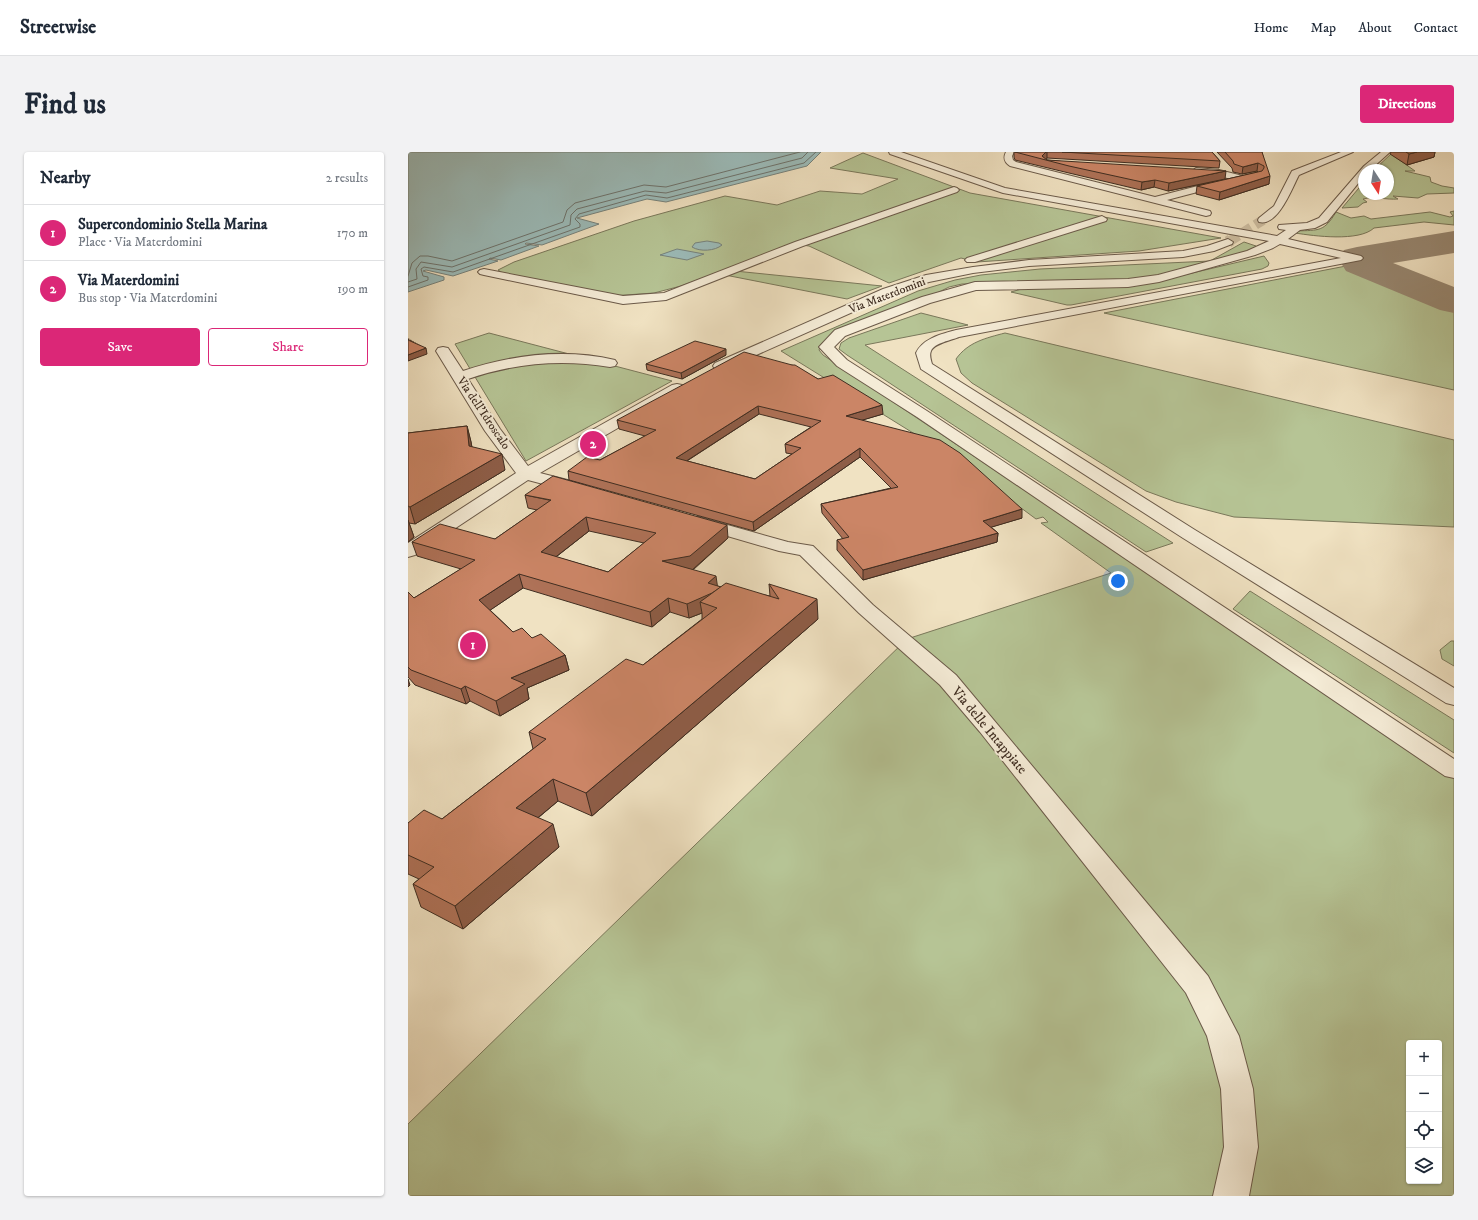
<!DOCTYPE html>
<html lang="en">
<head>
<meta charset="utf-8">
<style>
  body { margin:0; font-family:"IM FELL DW Pica",serif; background:#f2f2f3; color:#1f2937 }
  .controls { position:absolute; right:12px; bottom:12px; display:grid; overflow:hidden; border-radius:4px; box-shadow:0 1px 3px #0004 }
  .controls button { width:36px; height:36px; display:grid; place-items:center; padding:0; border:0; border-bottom:1px solid #e0e1e3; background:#fff; color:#1f2937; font:20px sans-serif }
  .compass { position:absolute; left:950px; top:12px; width:36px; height:36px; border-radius:50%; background:#fff; box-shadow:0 1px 3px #0004; rotate:168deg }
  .you { position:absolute; left:710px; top:429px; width:14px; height:14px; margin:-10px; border:3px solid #fff; border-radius:50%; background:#1a73e8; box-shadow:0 0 0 6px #1a73e833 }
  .badge { display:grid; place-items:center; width:26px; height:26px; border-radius:50%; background:#db2777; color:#fff; font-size:13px; font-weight:700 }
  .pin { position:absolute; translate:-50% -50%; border:2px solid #fff; box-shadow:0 1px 4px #0006 }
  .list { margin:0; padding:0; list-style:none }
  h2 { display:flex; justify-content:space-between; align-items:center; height:52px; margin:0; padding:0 16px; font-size:17px }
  h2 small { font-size:13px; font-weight:400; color:#747a83 }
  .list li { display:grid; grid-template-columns:26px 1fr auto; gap:12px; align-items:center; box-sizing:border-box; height:56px; padding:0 16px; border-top:1px solid #e0e1e3 }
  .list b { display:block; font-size:15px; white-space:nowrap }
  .list p { margin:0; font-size:13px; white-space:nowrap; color:#747a83 }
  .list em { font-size:13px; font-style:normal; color:#747a83 }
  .actions { display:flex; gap:8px; padding:12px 16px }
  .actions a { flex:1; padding:9px 0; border:1px solid #db2777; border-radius:4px; text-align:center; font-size:14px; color:#db2777 }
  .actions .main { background:#db2777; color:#fff }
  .icon { flex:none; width:22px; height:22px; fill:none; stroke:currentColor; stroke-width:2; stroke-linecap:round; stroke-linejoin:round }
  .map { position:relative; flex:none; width:1046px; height:1044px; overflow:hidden; border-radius:4px }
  header { display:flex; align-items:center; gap:24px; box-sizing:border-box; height:56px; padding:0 20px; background:#fff; border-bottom:1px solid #e0e1e3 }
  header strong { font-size:19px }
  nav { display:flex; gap:22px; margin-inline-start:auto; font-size:14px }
  .intro { display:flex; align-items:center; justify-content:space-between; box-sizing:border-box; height:96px; padding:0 24px }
  h1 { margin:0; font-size:28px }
  .button { padding:10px 18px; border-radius:4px; background:#db2777; color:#fff; font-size:14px; font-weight:700 }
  main { display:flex; gap:24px; padding:0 24px }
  aside { flex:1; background:#fff; border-radius:4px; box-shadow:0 1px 3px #0004 }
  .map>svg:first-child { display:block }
</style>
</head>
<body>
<header>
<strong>Streetwise</strong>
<nav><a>Home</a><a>Map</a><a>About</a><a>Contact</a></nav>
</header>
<div class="intro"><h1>Find us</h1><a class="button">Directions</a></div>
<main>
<aside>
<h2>Nearby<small>2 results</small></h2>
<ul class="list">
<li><span class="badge">1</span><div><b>Supercondominio Stella Marina</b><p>Place · Via Materdomini</p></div><em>170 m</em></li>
<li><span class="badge">2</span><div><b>Via Materdomini</b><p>Bus stop · Via Materdomini</p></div><em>190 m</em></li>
</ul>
<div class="actions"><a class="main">Save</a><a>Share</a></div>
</aside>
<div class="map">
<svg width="1046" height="1044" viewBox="0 0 1046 1044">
  <rect width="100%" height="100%" fill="#f0e2c2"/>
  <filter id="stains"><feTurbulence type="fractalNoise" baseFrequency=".005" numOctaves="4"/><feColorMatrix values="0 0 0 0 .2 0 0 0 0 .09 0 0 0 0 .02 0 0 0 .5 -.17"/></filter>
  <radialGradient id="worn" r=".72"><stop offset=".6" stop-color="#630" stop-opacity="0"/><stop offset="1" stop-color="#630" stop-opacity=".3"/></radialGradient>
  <g fill="#b6c495" stroke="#7a785b" fill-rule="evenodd">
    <path d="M985,0L986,4L1007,19H997L1022,25L1023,30L1034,34L1046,36V41L1019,42L1010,46L985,44L990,47C978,48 967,44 955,47L959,50L955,51L950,55L934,56L956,30V42H980V18H966Z"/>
    <path d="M455,1L562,41L813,86L731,99L569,110L553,106L481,131L401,94L387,92L273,134L246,141L203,144L96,122L90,118L106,110L226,69L317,44L369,53L412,39L454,42L490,27L422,16Z"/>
    <path d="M1046,59V73L1016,70L966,76C951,90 906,84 887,81L889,79C911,78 916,80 928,60L943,66L956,64L963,67L1022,60L1042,65L1045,64L1042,60Z"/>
    <path d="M836,90L848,94L851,97L806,110L730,128L554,132L541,135L519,146L423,185L413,192L411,198L415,203L1046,626V1044H0V972L499,487L703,421L633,371L640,370L635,365L628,367L547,307L373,199L510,139L547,128L573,123L632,117L802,109ZM1001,891H1031V1029H1001Z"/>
    <path d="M856,104L861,111L860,114L854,117L663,153H659L603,140L617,136L742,131Z"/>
    <path d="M938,114L950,116L1046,154V238L696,161Z"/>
    <path d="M327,119L474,134L439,147L317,123Z"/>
    <path d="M513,161L560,173L457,193L765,391L738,400L439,203L431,197L433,191L441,186Z"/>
    <path d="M81,181L264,229L118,309L47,192Z"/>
    <path d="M597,181L1046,288V375L826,365L768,350L738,339L564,231L553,221L548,207C560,190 578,186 597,181Z"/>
    <path d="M842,439L1046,568V601L825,457Z"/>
    <path d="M1043,489H1046V514L1034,507L1032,498Z"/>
  </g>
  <g fill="#9cbcba" stroke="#77837d">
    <path d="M0,0H413L399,14L258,50L239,47L169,66L191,72L134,93L118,91L117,92L131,94L93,108L82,106L81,107L90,109L45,124L18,118L15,119L36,125V128L0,140Z"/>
    <path d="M299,89L311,91L314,93C307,99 292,100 284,95L287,91Z"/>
    <path d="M269,97L296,102L279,108L252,103Z"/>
  </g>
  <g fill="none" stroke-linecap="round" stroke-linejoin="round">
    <g stroke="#6e746e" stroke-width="1">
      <path d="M0,124L4,111L12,104H20L44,109L155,70L159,58L167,51L236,33L258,35L392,0"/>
      <path d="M0,130L9,127L8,117L13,110L44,115L162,73L163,63L169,57L237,39L258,41L394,6L400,0"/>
      <path d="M0,135L20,128V125L15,124L13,117L16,115L45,120L172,75V72L167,67L171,62L238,43L259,46L396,11L408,0"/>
    </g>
    <path fill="#988872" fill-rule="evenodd" d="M1046,79V101L985,111L1046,135V161L1032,158L938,119L930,106L936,98L949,95Z"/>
    <path stroke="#cdbea2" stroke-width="10" stroke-dasharray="10 5" stroke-linecap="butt" d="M822,89L855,68"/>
    <path stroke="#cdbea2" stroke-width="12" stroke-dasharray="12 6" stroke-linecap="butt" d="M820,90L823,88"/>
    <g stroke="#6b5a49" stroke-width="2">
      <g id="minor">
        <path d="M481,0H493L597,36L869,84L878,78L871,77L870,75L871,73L899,71L911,66L956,14L973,0H982L962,18H956V24L919,70L907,76L892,78L880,87L953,104L955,106L953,108L551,185C544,188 526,191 523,199C521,203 523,208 524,212L787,378L1046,536V553L1038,551L775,386L513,217L508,201C515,186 534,182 548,178L933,106L872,92L865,96L847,103L751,130L720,135L568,138L522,151L437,184L426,195L439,208L519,259L1046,607V626L1037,624L509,265L429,214L411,195L427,178L514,145L567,130L720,127L750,123L839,99L861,89L595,41L482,2Z"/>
        <path d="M598,0H606L604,4L605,8L608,10L747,45L817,27L822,30L820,32L759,48L802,59L803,61L802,63L798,64L602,14C596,10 595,6 598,0Z"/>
        <path d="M933,0H945L891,23C884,36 870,75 851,70L850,68L851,66L866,54L884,19Z"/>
        <path d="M788,16L811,18L835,24L837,26L832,29L811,24L785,21L784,19Z"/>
        <path d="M546,35L549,36L551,38L549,40L395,94L258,148L215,152L76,123L72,122L70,120L72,118L76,117L215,144L256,141L387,90Z"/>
        <path d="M694,64L699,67L698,69L567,110H559L557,108L559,106Z"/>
        <path d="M820,87L825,90L824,92L806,99L775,105L621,114L565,121L521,130L483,143L317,217L312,218L307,217L305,214L307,211L475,137L518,123L565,115L621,108L775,99L799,94Z"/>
        <path d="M35,195L40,196L55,219C103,203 157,196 207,208L209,211L207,214L202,215C153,207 107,211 60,227L92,277L120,314L264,233L269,232L274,233L276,236L274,239L132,321L175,332L178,336L175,340L169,341L120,328L7,403L0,405V391L108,321L77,279L28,199L30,196Z"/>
        <path d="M291,365L380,390L405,394L465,453L548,523L800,824L831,884L845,937L850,995L841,1044H805L816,995L813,937L799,884L778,841L572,580L532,533L451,461L392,403L371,399L285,374L282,370L285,366Z"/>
      </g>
    </g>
    <path stroke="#3f2d21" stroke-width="1.5" stroke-dasharray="1.5 1" stroke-linecap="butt" d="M0,187L12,194"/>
    <use href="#minor" fill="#f5ecd7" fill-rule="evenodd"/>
  </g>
  <g fill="#af7258" stroke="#3f2d21" fill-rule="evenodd">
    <path d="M606,0H804L812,9L811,16L639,6L638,7L639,8L817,27L760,39L746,35L733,38L661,21L607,8L606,5Z"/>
    <path d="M809,0H854L861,32L811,48L788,42L789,34L850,20L849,19L834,22L825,20L824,16Z"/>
    <path d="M983,0H1027L1026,5L999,13L982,2Z"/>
    <path d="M318,203L274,227L239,218L238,212Z"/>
    <path d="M384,213L475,262L454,268L614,366L583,375L590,381L589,390L455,428L429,398V388L435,387L414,361L413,352L483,336L452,305L346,379L161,328L160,319L192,308L237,284L211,277L209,268ZM351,262L403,275L377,292L378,301L384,302L347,327L279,309Z"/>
    <path d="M59,274L63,290L64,295L97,318L7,372L1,371L6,385L0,390V281Z"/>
    <path d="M117,343L320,386L285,418L309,434L362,444L361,432L410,467L184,664L150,649L130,666L151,695L55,777L13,755L5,732L11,727L0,722V671L34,667L125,597L121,580L235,513L294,467V461L281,466L262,460L244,475L115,436L82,458L105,480L124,486L157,503L161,518L119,536L121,547L92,564L62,549L58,552L7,533L0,525V440L6,446L53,417L9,404L4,390L87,387L129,358L120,356ZM181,379L236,391L200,420L148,405Z"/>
  </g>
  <g fill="#8e5d47" stroke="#3f2d21">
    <path d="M638,0H639V6L638,8L634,4Z"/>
    <path d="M1009,0H1027L1026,5L999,13L1001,2Z"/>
    <path d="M850,11L849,19L834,22L835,15Z"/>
    <path d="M818,19L817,27L760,39L761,31Z"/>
    <path d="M862,24L861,32L811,48L812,40Z"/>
    <path d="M747,28L746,35L733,38L734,30Z"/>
    <path d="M18,196L19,202L0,209V203Z"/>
    <path d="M318,197V203L274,227L273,221Z"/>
    <path d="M474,253L475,262L438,273V264Z"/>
    <path d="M350,254L351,262L269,315L268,306Z"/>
    <path d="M59,274L63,290L65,311L61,294Z"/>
    <path d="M452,296V305L346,379L345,370Z"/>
    <path d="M94,302L97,318L7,372L2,355Z"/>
    <path d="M614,357V366L574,378L575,369Z"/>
    <path d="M178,365L181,379L136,414L133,400Z"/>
    <path d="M0,368L6,385L0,390Z"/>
    <path d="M319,373L320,386L284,418L254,409Z"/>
    <path d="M590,381L589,390L455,428V418Z"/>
    <path d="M111,422L115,436L75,463L71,448Z"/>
    <path d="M308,424L310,438L292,450L294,461L281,466L279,452L300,431Z"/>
    <path d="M260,446L262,460L244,475L242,460Z"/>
    <path d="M409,447L410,467L184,664L178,641Z"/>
    <path d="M157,503L161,518L119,536L121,547L92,564L88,549L103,526Z"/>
    <path d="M0,527L2,533L0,535Z"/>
    <path d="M57,534L62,549L58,552L53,537Z"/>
    <path d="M145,627L150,649L115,678L108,656Z"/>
    <path d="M145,672L151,695L55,777L47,754Z"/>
  </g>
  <g fill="#cb8566" stroke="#3f2d21" fill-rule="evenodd">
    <path d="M607,0H638L634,4L639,8L818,19L761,31L747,28L734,30L661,14Z"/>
    <path d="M654,0H804L812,9Z"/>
    <path d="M817,0H854L862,24L812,40L789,34L854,19L856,16V14L850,11L835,15L826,12L825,9Z"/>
    <path d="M998,0H1009L1001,2Z"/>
    <path d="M0,188L18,196L0,203Z"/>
    <path d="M287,189L318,197L273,221L238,212Z"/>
    <path d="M336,200L384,213H387L410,227L425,223L474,253L438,264L532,288L552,301L614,357L575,369L590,381L455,418L429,388L441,385L413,352L490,335L452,296L345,370L160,319L179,305L192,308L248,278L209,268ZM350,254L413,269L377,292L393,296L347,327L268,306Z"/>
    <path d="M59,274L61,294L94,302L2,355L0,354V281Z"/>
    <path d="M145,324L319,373L282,404L254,409L308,424L300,431L313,435L304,441L279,452L260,446L242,460L111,422L71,448L105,480L114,476L124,486L133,482L157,503L103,526L117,532L88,549L57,534L53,537L3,518L0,515V440L6,446L67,408L4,390L32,372L87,387L143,348L117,343ZM178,365L248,381L200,420L133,400Z"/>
    <path d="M318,431L371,447L361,432L409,447L178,641L145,627L108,656L145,672L47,754L5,732L26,715L0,703V671L16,658L34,667L138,587L121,580L218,507L235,513L309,456L292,450Z"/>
  </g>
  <g text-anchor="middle" stroke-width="4" stroke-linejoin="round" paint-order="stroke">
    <g font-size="12" fill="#3f2d21" stroke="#f5ecd7">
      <text transform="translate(479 143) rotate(-21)" y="4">Via Materdomini</text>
      <text transform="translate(76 261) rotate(56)" y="4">Via dell'Idroscalo</text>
    </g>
    <g font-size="14" fill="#3f2d21" stroke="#f5ecd7">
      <text transform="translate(582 578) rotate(50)" y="5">Via delle Intappiate</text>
    </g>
  </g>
  <rect width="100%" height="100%" filter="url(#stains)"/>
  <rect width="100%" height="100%" fill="url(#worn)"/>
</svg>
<div class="controls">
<button>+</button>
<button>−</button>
<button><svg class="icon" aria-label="locate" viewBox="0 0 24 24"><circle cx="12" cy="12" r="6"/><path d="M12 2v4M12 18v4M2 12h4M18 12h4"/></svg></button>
<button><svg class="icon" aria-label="layers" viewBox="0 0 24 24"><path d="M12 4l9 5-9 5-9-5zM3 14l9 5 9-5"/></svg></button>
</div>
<svg class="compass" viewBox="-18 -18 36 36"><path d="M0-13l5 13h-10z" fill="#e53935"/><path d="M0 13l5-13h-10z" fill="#747a83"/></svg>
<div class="you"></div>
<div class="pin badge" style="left:65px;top:493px">1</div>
<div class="pin badge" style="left:185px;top:292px">2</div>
</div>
</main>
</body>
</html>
